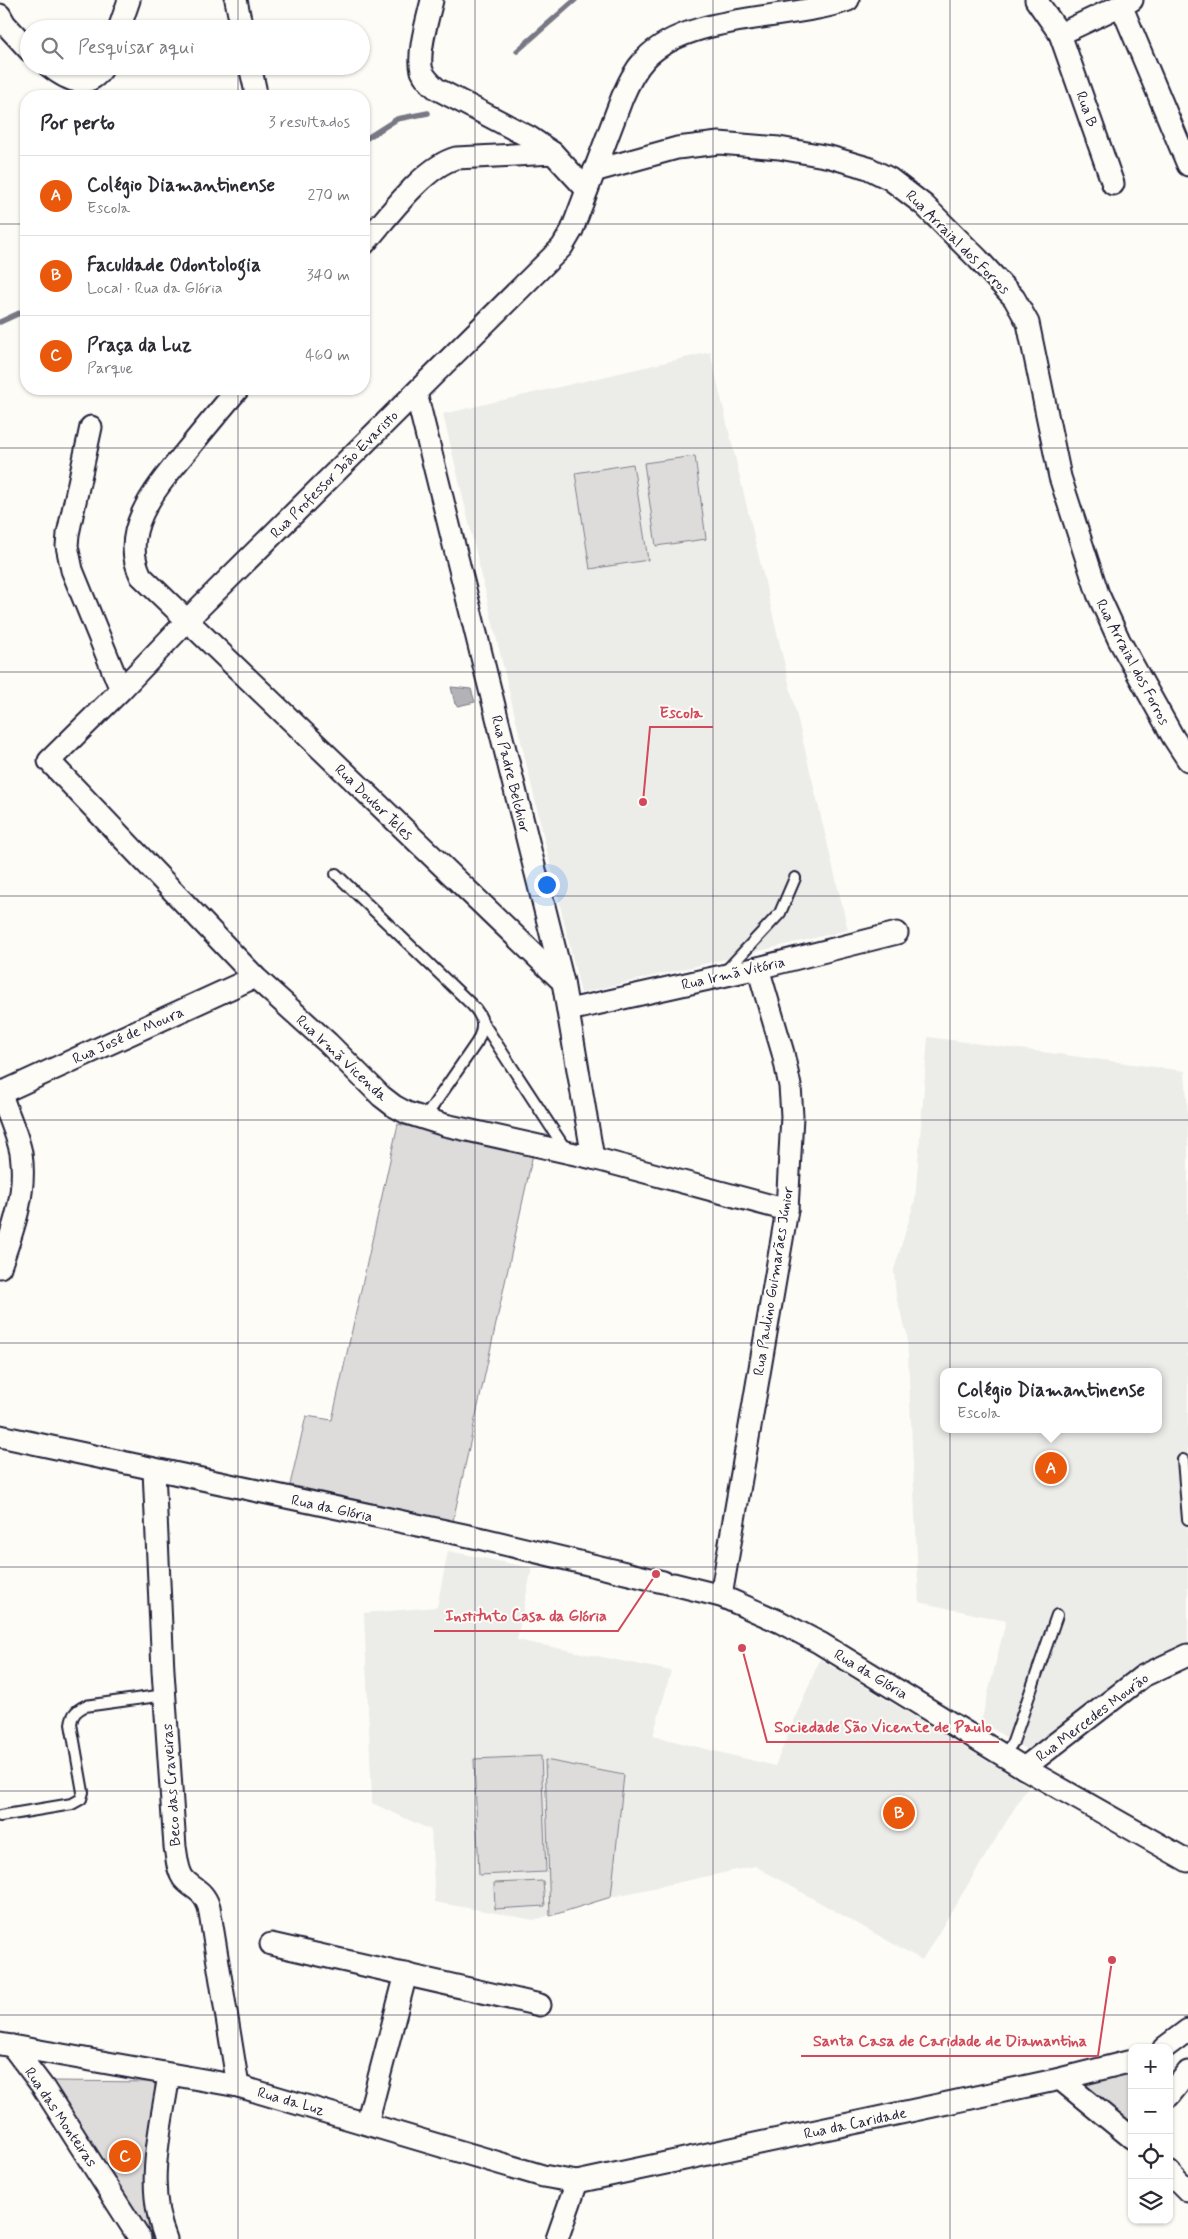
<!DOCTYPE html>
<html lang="pt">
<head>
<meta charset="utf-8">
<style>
  body { margin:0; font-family:Mynerve,sans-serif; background:#f2f2f3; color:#2b2b33 }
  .controls { position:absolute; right:15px; bottom:15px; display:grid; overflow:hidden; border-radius:10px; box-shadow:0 1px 4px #0004 }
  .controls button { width:45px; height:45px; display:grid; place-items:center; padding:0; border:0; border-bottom:1px solid #e1e1e2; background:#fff; color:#2b2b33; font:25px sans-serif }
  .you { position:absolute; left:546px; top:884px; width:18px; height:18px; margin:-12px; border:4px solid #fff; border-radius:50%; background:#1a73e8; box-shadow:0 0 0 8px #1a73e833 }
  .badge { display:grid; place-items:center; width:32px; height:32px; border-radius:50%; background:#ea580c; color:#fff; font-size:16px; font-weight:700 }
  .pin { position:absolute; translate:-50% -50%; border:2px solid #fff; box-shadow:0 1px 5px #0006 }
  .popup { position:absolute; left:940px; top:1368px; width:222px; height:65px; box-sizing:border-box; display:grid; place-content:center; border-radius:10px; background:#fff; filter:drop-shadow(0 1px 4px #0005); font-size:16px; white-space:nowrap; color:#7c7c81 }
  .popup b { font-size:19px; color:#2b2b33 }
  .popup::after { content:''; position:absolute; left:50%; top:100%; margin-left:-10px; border:10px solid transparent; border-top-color:#fff }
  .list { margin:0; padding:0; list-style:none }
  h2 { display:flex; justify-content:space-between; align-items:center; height:65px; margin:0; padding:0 20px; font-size:21px }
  h2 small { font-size:16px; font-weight:400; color:#7c7c81 }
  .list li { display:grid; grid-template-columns:32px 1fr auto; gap:15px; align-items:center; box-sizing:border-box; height:80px; padding:0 20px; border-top:1px solid #e1e1e2 }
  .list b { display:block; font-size:19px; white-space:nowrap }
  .list p { margin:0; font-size:16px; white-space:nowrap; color:#7c7c81 }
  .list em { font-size:16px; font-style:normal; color:#7c7c81 }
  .icon { flex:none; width:28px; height:28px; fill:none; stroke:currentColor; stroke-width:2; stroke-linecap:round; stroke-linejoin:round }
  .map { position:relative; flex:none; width:1188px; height:2239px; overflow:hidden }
  .search { position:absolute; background:#fff; box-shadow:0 1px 4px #0004; left:20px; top:20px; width:350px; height:55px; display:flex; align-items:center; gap:12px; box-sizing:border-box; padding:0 18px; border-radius:28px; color:#7c7c81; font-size:19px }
  .panel { position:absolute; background:#fff; box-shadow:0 1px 4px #0004; left:20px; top:90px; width:350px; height:305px; border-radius:20px }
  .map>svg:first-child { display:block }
</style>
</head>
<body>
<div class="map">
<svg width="1188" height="2239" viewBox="0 0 1188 2239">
  <rect width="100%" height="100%" fill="#fdfcf7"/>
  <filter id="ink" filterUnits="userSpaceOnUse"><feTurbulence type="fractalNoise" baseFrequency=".02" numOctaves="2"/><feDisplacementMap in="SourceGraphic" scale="10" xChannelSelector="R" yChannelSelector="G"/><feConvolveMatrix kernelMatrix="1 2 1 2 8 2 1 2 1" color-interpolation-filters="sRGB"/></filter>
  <g filter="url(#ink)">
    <g fill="#ecece9" fill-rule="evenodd">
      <path d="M710,352L848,930L581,993L443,414Z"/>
      <path d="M928,1037L1185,1071L1188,1116V1646L1032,1753L981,1722L1006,1621L919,1602L907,1334L896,1297L894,1270L915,1200ZM944,1372H1158V1429H944Z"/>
      <path d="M448,1551L532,1568L517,1640L671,1671L653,1736L775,1766L820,1659L1028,1786L922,1960L755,1866L611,1897L534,1920L435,1902L431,1830L372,1803L364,1613L437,1607Z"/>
    </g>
    <g fill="#dddcdb" stroke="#807f8b">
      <path d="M695,456L706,539L656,546L644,463Z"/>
      <path d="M633,464L648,560L590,569L575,473Z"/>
      <path d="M398,1124L533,1154L453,1521L290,1485L306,1416L332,1420Z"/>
      <path d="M541,1756L546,1872L479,1875L474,1759Z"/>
      <path d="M545,1760L624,1775L611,1897L550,1916Z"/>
      <path d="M543,1881L545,1906L495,1909L494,1883Z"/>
      <path d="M1132,2074V2123L1082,2082Z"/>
      <path d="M50,2081L155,2082L148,2230Z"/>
    </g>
    <path fill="#b2b2b7" stroke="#787885" d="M451,687L471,689L475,702L458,706L455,704Z"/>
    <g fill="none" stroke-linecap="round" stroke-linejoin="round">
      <g stroke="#787885" stroke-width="5.5">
        <path d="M517,51L575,0"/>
        <path d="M364,140L397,119L428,113"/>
        <path d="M0,322L26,310"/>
      </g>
      <g stroke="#22223b" stroke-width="14">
        <g id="service">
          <path d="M336,874L471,1004C484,1017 485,1026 477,1042L424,1119"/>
          <path d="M725,972L780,913L795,878"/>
          <path d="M483,1023L566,1150"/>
          <path d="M1183,1460L1188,1519"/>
          <path d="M1004,1755L1013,1742L1057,1615"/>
          <path d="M0,1816L72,1804L81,1799L83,1792L71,1724C72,1714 77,1710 85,1706L165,1695"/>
        </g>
      </g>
      <g stroke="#22223b" stroke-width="25">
        <g id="minor">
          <path d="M236,0L242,29"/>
          <path d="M432,0C428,18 417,53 422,71C425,78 431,84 437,89L529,137L553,153L587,190"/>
          <path d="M1036,0L1060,34L1113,184"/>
          <path d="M1121,5L1188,165"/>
          <path d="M0,15L5,24L29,50"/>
          <path d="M119,29L129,0"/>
          <path d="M1060,34L1132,0"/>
          <path d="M49,66C68,81 88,91 104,66"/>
          <path d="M250,66L255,88"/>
          <path d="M594,171L677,148L719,143L779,148L830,157L868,168L890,179L924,205L978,259L1014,298L1028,323L1060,477L1098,594L1119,640L1173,737L1188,760"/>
          <path d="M364,244C387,218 423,167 456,158L553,153"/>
          <path d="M238,389C220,410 202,432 184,454C157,487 118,531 141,576L563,982"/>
          <path d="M416,393L563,982L593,1158"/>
          <path d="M91,427L68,534L67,546L72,570L121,690"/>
          <path d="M569,1010L758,968L897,933"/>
          <path d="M0,1091C6,1111 17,1132 21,1153C27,1193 13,1230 0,1267"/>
          <path d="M1,1093L255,977"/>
          <path d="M787,1210L593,1158L445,1125L407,1113L394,1106L381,1096L328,1043L255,977L49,761L121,690L201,606L562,247L572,230L622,98C628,84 634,71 645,59C688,13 789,21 848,0"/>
          <path d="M0,1436L483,1539L663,1582"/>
          <path d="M154,1470L163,1671L175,1847C177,1857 177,1869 183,1878C193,1890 203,1889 209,1907L238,2086"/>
          <path d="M673,1584L721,1596L780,1622L820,1643L1024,1768L1188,1861"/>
          <path d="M721,1596L787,1210L792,1116L790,1086L783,1053L758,968"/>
          <path d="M1024,1768L1143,1676L1188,1655"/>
          <path d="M271,1944L540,2005"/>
          <path d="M0,2044L238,2086L543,2176L577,2182L1060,2079L1132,2061"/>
          <path d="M12,2046L43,2087L140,2239"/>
          <path d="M1164,2048L1188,2030"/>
          <path d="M1060,2079L1132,2138"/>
          <path d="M1169,2096L1188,2072"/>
          <path d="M367,2123L406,1974"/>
          <path d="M1169,2172L1188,2191"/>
          <path d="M166,2239C144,2187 161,2128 169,2075"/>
          <path d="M557,2239L577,2182"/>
        </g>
      </g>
      <use href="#service" stroke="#fdfcf7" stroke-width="10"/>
      <use href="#minor" stroke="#fdfcf7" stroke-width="21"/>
    </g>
  </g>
  <path fill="none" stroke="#22223b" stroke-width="1" stroke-opacity="0.55" d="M238,0V29M475,0V2239M713,0V2239M950,0V2239M238,66V96M0,224H26M364,224H1188M238,389V2239M0,448H1188M0,672H1188M0,896H1188M0,1120H1188M0,1343H1188M0,1567H1188M0,1791H1188M0,2015H1188"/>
  <g text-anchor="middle" stroke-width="4" stroke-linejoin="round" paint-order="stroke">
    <g font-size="15" fill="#22223b" stroke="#fdfcf7">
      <text transform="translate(1087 109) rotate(70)" y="5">Rua B</text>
      <text transform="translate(958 242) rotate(45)" y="5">Rua Arraial dos Forros</text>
      <text transform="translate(334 474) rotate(-45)" y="5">Rua Professor João Evaristo</text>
      <text transform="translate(1133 662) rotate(62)" y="5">Rua Arraial dos Forros</text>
      <text transform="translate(511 774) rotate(76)" y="5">Rua Padre Belchior</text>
      <text transform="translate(374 802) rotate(44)" y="5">Rua Doutor Teles</text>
      <text transform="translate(733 973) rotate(-13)" y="5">Rua Irmã Vitória</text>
      <text transform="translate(128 1035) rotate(-24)" y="5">Rua José de Moura</text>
      <text transform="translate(342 1058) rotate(43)" y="5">Rua Irmã Vicenda</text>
      <text transform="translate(773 1281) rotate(-81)" y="5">Rua Paulino Guimarães Júnior</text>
      <text transform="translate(332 1508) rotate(12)" y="5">Rua da Glória</text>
      <text transform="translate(871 1674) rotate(31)" y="5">Rua da Glória</text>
      <text transform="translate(1092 1717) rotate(-37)" y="5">Rua Mercedes Mourão</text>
      <text transform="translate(171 1785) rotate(-94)" y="5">Beco das Craveiras</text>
      <text transform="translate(291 2101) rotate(16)" y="5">Rua da Luz</text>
      <text transform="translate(61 2117) rotate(56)" y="5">Rua das Monteiras</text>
      <text transform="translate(855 2123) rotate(-12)" y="5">Rua da Caridade</text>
    </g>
  </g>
  <path fill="none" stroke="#d1495b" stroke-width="2" d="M643 802L650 727H713M656 1574L618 1631H434M742 1648L767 1742H999M1112 1960L1098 2056H801"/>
  <g fill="#d1495b" stroke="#fdfcf7" stroke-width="2">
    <circle cx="643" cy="802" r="5"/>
    <circle cx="656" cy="1574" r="5"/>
    <circle cx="742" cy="1648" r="5"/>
    <circle cx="1112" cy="1960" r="5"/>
  </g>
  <g font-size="16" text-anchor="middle" font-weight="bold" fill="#d1495b" stroke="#fdfcf7" stroke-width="4" stroke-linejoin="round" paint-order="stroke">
    <text x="681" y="718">Escola</text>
    <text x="526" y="1621">Instituto Casa da Glória</text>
    <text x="883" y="1732">Sociedade São Vicente de Paulo</text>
    <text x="950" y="2046">Santa Casa de Caridade de Diamantina</text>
  </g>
</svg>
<div class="controls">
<button>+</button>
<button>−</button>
<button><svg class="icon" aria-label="locate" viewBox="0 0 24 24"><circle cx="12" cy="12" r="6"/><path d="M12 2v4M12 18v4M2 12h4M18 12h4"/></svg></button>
<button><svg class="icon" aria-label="layers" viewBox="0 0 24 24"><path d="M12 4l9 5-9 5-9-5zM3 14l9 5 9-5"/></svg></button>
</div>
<div class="you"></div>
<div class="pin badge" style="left:1051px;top:1468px">A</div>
<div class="popup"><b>Colégio Diamantinense</b>Escola</div>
<div class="pin badge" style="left:899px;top:1813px">B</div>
<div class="pin badge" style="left:125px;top:2156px">C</div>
<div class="search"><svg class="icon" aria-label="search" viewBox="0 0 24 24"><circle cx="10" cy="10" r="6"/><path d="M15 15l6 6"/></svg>Pesquisar aqui</div>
<section class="panel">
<h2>Por perto<small>3 resultados</small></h2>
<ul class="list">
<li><span class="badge">A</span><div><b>Colégio Diamantinense</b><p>Escola</p></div><em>270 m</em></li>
<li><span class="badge">B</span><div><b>Faculdade Odontologia</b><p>Local · Rua da Glória</p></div><em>340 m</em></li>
<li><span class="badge">C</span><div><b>Praça da Luz</b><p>Parque</p></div><em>460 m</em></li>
</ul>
</section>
</div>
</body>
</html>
